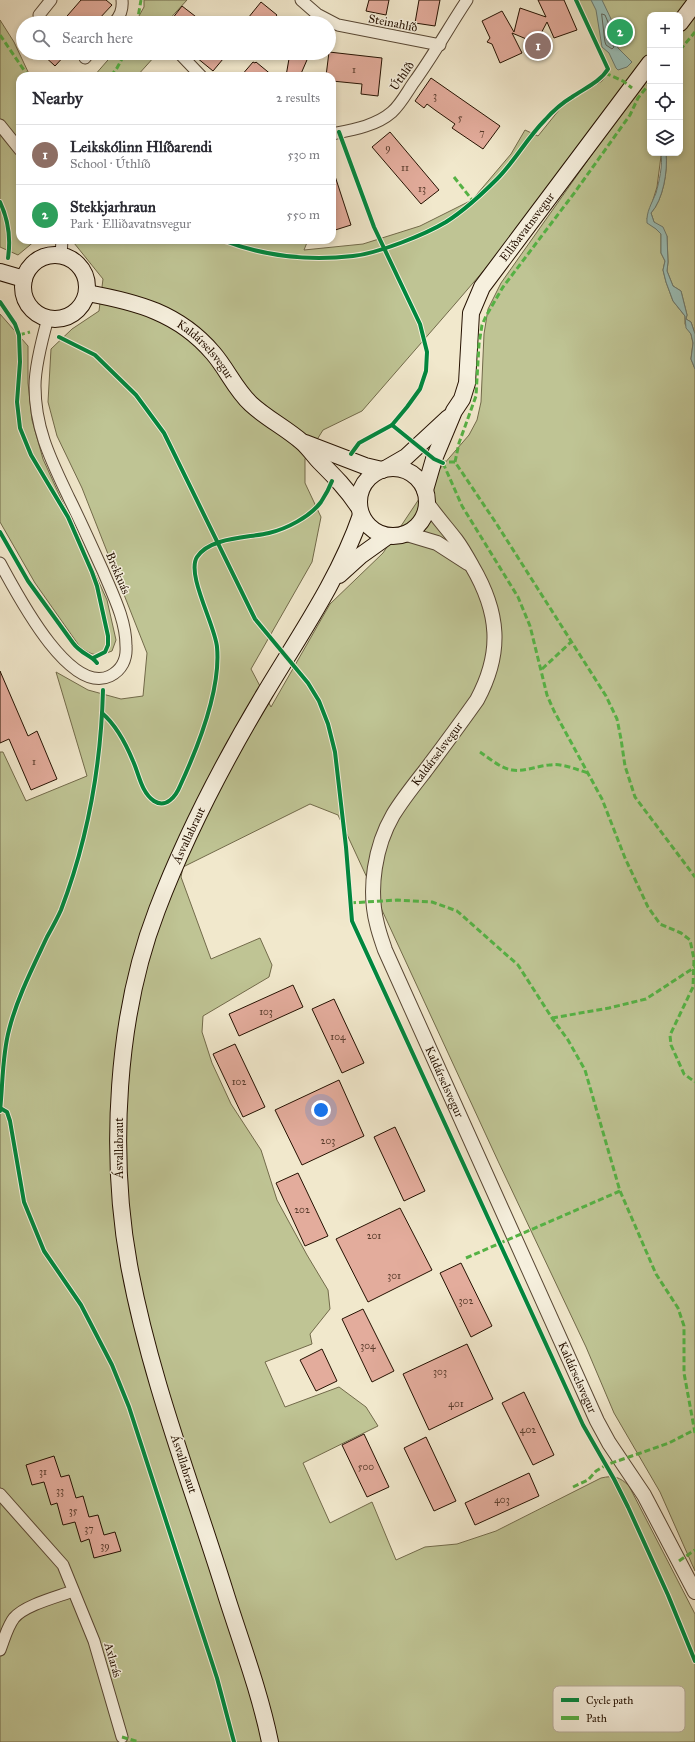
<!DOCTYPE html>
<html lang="en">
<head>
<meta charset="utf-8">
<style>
  body { margin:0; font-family:"IM FELL Great Primer",serif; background:#f7f7f7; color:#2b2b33 }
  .controls { position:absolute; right:12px; top:12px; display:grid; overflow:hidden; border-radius:8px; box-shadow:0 2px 6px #0003 }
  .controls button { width:36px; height:36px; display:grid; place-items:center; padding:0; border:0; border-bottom:1px solid #e1e1e2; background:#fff; color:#2b2b33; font:20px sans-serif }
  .you { position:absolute; left:321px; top:1110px; width:14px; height:14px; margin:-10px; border:3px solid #fff; border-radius:50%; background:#1a73e8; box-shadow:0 0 0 6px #1a73e833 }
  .badge { display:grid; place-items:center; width:26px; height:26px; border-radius:50%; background:#2563eb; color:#fff; font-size:13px; font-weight:700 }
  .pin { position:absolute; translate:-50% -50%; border:2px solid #fff; box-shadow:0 1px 4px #0006 }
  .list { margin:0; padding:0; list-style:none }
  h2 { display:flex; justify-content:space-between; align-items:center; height:52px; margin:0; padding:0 16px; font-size:17px }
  h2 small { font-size:13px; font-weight:400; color:#7c7c81 }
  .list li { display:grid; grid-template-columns:26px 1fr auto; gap:12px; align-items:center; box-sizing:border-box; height:60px; padding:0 16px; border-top:1px solid #e1e1e2 }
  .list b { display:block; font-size:15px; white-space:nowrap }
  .list p { margin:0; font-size:13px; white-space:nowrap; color:#7c7c81 }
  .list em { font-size:13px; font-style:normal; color:#7c7c81 }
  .icon { flex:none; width:22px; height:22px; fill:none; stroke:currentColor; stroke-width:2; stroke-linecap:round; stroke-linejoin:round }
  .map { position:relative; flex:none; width:695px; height:1742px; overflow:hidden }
  .search { position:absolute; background:#fff; box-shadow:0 2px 6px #0003; left:16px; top:16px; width:320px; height:44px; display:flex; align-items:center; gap:10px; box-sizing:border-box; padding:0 14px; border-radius:22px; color:#7c7c81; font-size:15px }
  .panel { position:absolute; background:#fff; box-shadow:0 2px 6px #0003; left:16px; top:72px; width:320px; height:172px; border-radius:12px }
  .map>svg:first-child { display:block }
</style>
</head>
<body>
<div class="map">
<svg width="695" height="1742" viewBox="0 0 695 1742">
  <rect width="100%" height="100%" fill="#f1e8cc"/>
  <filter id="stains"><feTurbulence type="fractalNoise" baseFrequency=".005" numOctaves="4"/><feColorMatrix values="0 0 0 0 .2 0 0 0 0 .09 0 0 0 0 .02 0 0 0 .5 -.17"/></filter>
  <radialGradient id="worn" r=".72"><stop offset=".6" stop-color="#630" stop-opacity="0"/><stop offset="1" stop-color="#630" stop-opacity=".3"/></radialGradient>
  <g fill="#bfc494" stroke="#726a4a">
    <path d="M144,0H187L166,23H135L144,7Z"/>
    <path d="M574,0H690L678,15H650V52L515,234L455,304L362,411L323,430L305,459V483L321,517L312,562L251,669L271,707L330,604L383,553L437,472L469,435L477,420L481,402L484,334L488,309L501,283L650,72V153H661V156L657,187L647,219L661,234V253L665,261L663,270L666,282L673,301L685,316V324L691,334L693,343L691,359L695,369V1571L660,1492L614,1413L586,1347L498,1161L338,815L310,804L183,867L181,877L211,959L260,938L272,965L269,977L203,1016L202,1032L212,1063L231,1104L261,1150L277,1200L307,1255L328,1290L330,1309L310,1334L312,1344L265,1362L285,1407L339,1387L366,1407L378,1426L303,1463L330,1523L372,1502L396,1560L425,1547L457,1544L496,1531L601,1478C614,1475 620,1477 629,1486L695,1614V1742H0V752H3L26,801L87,776L56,672L88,690L121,699L143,696L147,653L82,488L57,436L48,402L51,349L72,329L99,311L103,279L74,243L46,240H308L304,250L363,244L420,226L472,200L511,154L525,130L538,136L563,105L602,81L608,72Z"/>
    <path d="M695,12V334L691,322L686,319L687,315L681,291L673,286L667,271L668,262L667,236L654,222L651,213C663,200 668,171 666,153H680V32Z"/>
    <path d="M0,20L14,42L30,76H20V240H36L18,255L0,247Z"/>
    <path d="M114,53H155V56L137,76H94Z"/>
    <path d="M0,314L28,346V383L32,420L43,459L107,600L116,640L112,651C97,657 93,656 80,647L35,583L0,522Z"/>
  </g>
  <g fill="#9bc0b9" stroke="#6c7a6f">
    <path d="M591,0H602L612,21L614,28L613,36L618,48L632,62L627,67L618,70L616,68L609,53L602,47L596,10Z"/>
    <path d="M661,153H666C668,171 663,200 651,213L654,222L663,227L667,236L668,262L667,271L673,286L681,291L687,315L686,319L691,322L695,334V369L691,359L693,343L691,334L686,328L685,316L673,301L666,282L663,270L665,261L661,253V234L656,229L647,223C646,212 652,203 656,193C659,182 663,165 661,153Z"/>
  </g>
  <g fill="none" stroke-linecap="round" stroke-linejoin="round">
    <path stroke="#60685d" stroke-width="1" d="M602,14L605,15L610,27L609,37L614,47L612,49L606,45L605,42Z"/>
  </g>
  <g fill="#e3ac9c" stroke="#251101">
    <path d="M81,0H106L112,5L98,20L95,17L90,23H61Z"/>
    <path d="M369,0H389L386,15L366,11Z"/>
    <path d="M419,0H440L435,26L415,23Z"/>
    <path d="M538,0H564L577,30L554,38L547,22L536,43L512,33L522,53L500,63L492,44L487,42L490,38L482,21L502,11L514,32L520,8L546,17Z"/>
    <path d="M261,2L277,15L270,23H244Z"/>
    <path d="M182,6L204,23H169Z"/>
    <path d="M329,52L382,58L378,96L361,94L362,84L332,81V76H326Z"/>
    <path d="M41,53H67L55,66Z"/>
    <path d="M191,53H228L213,71Z"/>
    <path d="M290,53H310L300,76H286Z"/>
    <path d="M253,62L255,63L256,62L273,76H241Z"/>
    <path d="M431,78L500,126L483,149L452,128L455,124L435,110L427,104L424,108L415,101Z"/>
    <path d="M390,132L439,190L421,204L372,147Z"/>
    <path d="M332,173H334L351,225L332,231Z"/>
    <path d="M0,671L28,736L37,731L57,779L31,790L9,739L0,743Z"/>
    <path d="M293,985L303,1007L239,1036L229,1014Z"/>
    <path d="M334,999L364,1063L342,1073L312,1009Z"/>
    <path d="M235,1044L265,1107L243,1117L213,1054Z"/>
    <path d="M339,1080L364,1136L302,1165L275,1110Z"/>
    <path d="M395,1127L425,1191L404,1201L374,1137Z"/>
    <path d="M298,1173L328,1236L305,1246L276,1183Z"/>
    <path d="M400,1208L432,1270L368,1302L336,1239Z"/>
    <path d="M461,1263L492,1326L471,1337L440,1273Z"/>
    <path d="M363,1309L394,1371L372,1382L342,1319Z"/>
    <path d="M467,1344L493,1399L429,1430L403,1374Z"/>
    <path d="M322,1349L337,1381L316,1391L300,1360Z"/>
    <path d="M524,1392L554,1455L533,1465L502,1403Z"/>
    <path d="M364,1434L389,1487L367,1497L342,1445Z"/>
    <path d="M426,1437L456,1501L434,1511L404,1448Z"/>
    <path d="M54,1456L61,1477L69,1475L76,1498L83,1496L89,1517L98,1515L104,1535L115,1532L121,1551L94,1558L89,1539L81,1542L75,1522L63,1525L57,1503L51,1505L44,1482L32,1485L26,1465Z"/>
    <path d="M529,1473L539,1496L475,1525L465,1503Z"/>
  </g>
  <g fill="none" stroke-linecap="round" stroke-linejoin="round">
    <g stroke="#584734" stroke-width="13">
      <g id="minor">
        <path d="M301,0L317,14L338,25L440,45"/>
        <path d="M39,15L51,0"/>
        <path d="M114,23C120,16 123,10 122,0"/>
        <path d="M179,53L201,76"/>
        <path d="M85,58L89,53"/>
        <path d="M0,125L20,150"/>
        <path d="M332,134C352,130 376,126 392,112C401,104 407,92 414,82C433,56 449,27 467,0"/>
        <path d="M61,255L62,240"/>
        <path d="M0,563C16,592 69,696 110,676C122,670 127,659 126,646C126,620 113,595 103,571C92,547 81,522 69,498C51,460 35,429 35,386C35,368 43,336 48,318"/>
        <path d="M0,1494L63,1565L94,1641L122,1737"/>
        <path d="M0,1650C4,1640 7,1627 14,1618C25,1605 57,1597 73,1591"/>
      </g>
    </g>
    <g stroke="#584734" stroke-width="16">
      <g id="tertiary">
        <path id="s1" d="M427,503C436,516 446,527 456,540C462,548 467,557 472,566C499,612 503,652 477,700C460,724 443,747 425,771C414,785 402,800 393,815C375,846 368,889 377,924C379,933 382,941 385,950L597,1421L609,1443L644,1495L695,1592"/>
        <path d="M407,534L437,543L468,563"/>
      </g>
    </g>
    <g stroke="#251101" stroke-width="18">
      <g id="secondary">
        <path d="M680,23L695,3"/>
        <circle cx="55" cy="287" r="32"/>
        <path d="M0,272L24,279"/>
        <path id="s2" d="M87,293C137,302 179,313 213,353C227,369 235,389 251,404C266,418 286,428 302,442C309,448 314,456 320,462C334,476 347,489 358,506"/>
        <path d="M305,443L365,466L382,470"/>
        <circle cx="393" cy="502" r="34"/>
        <path d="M387,468L406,457L448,418"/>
        <path id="s3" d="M425,490L434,459L454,411L462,399L467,383L471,313L482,287L650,63"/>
        <path d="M339,575L360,556L388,536"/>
        <path id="s4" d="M270,1742C260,1693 242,1645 227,1598C193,1488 150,1379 129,1265C109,1154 116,1016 157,910C186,834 223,763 265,693C299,636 339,579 361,515"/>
      </g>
    </g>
    <use href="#minor" stroke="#f6f0de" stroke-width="11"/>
    <use href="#tertiary" stroke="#f6f0de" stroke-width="14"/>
    <use href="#secondary" stroke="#f6f0de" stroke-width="16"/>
    <g stroke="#55b144" stroke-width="3" stroke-dasharray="6 3" stroke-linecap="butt">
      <path d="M137,23L141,0"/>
      <path d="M0,35L28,76"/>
      <path d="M680,50L695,32"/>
      <path d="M605,73L623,81L632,88"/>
      <path d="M111,76L117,68L125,53"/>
      <path d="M454,177L473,201"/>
      <path d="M19,335L30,332"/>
      <path d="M440,462H455L496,523L606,696L617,719L621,739L625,766L635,797L695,877"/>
      <path d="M455,462L459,443L476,396L479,344L482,325L486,316L503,287L575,192L630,115L638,98L650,83"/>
      <path d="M443,463L462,506L518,597L530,626L547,695L554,711L602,799L625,858L648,907L660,924L681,933L690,940L694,959L693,987L670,1035L671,1045L684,1074L695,1082"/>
      <path d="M542,669L571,642"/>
      <path d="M480,752C489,758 500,768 512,770C525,772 536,766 549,765C562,763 575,769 588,773"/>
      <path d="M350,903L397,900L432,902L457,911L518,965L552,1018L568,1040L585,1070L620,1191L656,1274L678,1308L684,1326V1373L695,1433"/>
      <path d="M552,1018L609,1008L646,999L695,967"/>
      <path d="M466,1258L620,1191"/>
      <path d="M573,1487L588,1480L596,1471L606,1465L669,1443L694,1430"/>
      <path d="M679,1561L695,1550"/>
      <path d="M122,1737L139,1742"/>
    </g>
    <g stroke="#f6f0de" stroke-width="6">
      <g id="cycleway">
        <path d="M339,132L374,227L420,324L427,352L426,371L420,389L407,407L392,425L359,443L351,454"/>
        <path d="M0,202C9,221 11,238 8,258"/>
        <path d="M222,240C263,256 309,261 353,256C379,253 424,235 446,222C465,210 482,194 497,179C515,161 527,138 545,120C553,111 562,103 572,97C585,88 600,82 608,69L576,0"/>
        <path d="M0,302L15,324L19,335L20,362L17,402L20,428L31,455L68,517L92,572L97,586L108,636V645L105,652L93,658"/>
        <path d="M59,337L95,355L136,395L164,433L255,619L308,683L319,701L328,724L335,752L346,847L352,921L583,1425L614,1479L628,1507L668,1595L695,1661"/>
        <path d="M392,425L434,459L443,463"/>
        <path d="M0,532L28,581L73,643C81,654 91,655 97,663"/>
        <path d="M102,713C117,726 126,744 133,761C139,774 141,792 154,801C166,809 176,796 180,786C198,747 221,689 217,647C215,625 186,574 197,557C210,537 248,538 269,533C286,529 310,517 321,502C325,496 329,489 332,481"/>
        <path d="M0,1108L7,1112L10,1121L24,1202L44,1251L81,1305L112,1365L129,1407L217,1678L234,1742"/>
        <path d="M0,1111C3,1083 2,1056 9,1030C17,998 33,967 47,937C52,928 57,919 61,910C88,839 101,766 103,690"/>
      </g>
    </g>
    <use href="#cycleway" stroke="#00873e" stroke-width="4"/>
  </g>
  <g text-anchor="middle" stroke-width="3" stroke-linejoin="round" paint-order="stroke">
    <g font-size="10" fill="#543828">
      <text x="354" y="73">1</text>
      <text x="435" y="99">3</text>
      <text x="460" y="121">5</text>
      <text x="482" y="136">7</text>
      <text x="388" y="151">9</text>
      <text x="405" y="171">11</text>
      <text x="422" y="192">13</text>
      <text x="34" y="765">1</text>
      <text x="266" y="1015">103</text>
      <text x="338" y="1040">104</text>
      <text x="239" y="1085">102</text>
      <text x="328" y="1144">203</text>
      <text x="302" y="1213">202</text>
      <text x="374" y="1239">201</text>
      <text x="394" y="1279">301</text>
      <text x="466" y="1304">302</text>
      <text x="368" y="1349">304</text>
      <text x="440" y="1375">303</text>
      <text x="456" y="1407">401</text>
      <text x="528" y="1433">402</text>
      <text x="366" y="1470">500</text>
      <text x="43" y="1475">31</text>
      <text x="60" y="1494">33</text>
      <text x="502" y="1503">403</text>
      <text x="73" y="1514">35</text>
      <text x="89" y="1532">37</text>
      <text x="105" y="1549">39</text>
    </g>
    <g font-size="12" fill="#251101" stroke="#f6f0de">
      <text transform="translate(393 23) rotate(11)" y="4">Steinahlíð</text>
      <text transform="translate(402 76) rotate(-55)" y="4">Úthlíð</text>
      <text dy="4" stroke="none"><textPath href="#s3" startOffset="289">Elliðavatnsvegur</textPath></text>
      <text dy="4" stroke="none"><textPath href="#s2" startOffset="135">Kaldárselsvegur</textPath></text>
      <text transform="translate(118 573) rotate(67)" y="4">Brekkuás</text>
      <text transform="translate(437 754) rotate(-53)" y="4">Kaldárselsvegur</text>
      <text dy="4" stroke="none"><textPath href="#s4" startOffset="939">Ásvallabraut</textPath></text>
      <text dy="4" stroke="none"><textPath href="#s1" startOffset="646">Kaldárselsvegur</textPath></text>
      <text transform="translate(119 1148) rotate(-90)" y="4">Ásvallabraut</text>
      <text dy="4" stroke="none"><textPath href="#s1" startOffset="970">Kaldárselsvegur</textPath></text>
      <text transform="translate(184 1464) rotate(72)" y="4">Ásvallabraut</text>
      <text transform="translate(113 1660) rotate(74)" y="4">Axlarás</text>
    </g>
  </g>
  <rect x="553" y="1686" width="132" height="46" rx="6" fill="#f6f0de" stroke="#b7ad9c" stroke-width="1"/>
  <rect x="561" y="1698" width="18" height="4" fill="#00873e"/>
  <rect x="561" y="1716" width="18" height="4" fill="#55b144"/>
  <g font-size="11" fill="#251101">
    <text x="586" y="1704">Cycle path</text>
    <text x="586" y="1722">Path</text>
  </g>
  <rect width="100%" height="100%" filter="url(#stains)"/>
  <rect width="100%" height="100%" fill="url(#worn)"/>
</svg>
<div class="controls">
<button>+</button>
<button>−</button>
<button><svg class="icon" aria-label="locate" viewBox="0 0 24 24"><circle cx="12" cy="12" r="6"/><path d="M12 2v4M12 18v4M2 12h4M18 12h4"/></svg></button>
<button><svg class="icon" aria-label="layers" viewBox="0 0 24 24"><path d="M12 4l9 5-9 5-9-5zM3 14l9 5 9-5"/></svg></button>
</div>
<div class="you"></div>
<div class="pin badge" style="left:538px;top:46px;background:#8d6e63">1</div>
<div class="pin badge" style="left:620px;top:32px;background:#2e9e5b">2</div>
<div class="search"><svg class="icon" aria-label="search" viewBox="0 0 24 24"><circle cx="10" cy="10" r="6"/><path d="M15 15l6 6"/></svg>Search here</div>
<section class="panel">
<h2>Nearby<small>2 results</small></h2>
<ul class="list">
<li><span class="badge" style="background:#8d6e63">1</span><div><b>Leikskólinn Hlíðarendi</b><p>School · Úthlíð</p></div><em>530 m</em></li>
<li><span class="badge" style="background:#2e9e5b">2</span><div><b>Stekkjarhraun</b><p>Park · Elliðavatnsvegur</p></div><em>550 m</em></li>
</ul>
</section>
</div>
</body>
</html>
